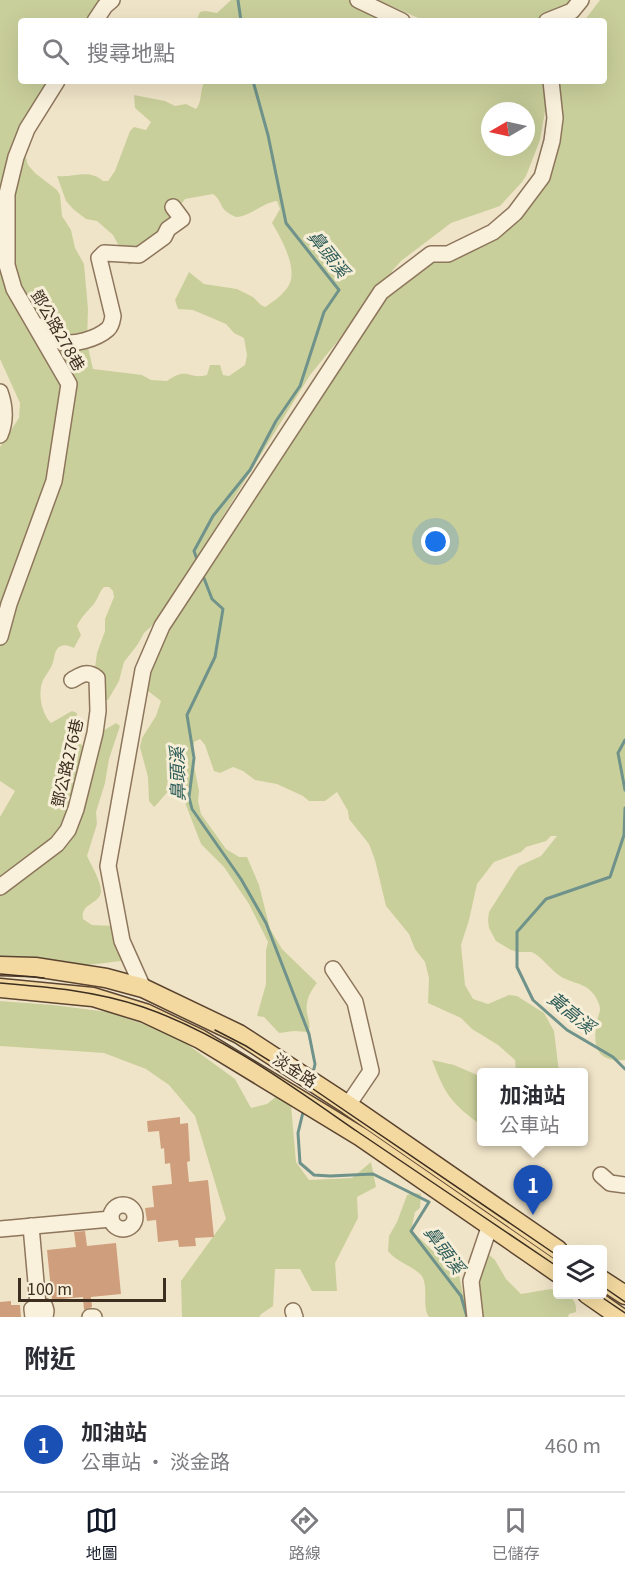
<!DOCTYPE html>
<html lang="zh-TW">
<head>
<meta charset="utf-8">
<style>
  body { margin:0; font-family:Georgia,"Noto Sans TC",serif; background:#f7f7f7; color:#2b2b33 }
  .controls { position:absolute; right:18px; bottom:18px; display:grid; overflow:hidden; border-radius:6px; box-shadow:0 6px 24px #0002 }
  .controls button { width:54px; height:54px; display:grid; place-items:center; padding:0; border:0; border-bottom:2px solid #e1e1e2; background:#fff; color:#2b2b33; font:30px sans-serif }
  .compass { position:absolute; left:481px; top:102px; width:54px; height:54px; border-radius:50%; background:#fff; box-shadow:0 6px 24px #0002; rotate:261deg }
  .scale { position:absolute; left:18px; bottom:15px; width:148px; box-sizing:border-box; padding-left:6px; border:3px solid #3d2e20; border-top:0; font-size:16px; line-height:21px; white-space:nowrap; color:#3d2e20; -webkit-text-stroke:4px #f7eed8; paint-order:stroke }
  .you { position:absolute; left:436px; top:542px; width:21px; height:21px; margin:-15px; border:4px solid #fff; border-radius:50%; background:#1a73e8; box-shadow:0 0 0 9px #1a73e833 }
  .badge { display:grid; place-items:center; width:39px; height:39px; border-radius:50%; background:#111827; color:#fff; font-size:20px; font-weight:700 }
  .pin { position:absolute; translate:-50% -50px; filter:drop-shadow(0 2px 3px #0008) }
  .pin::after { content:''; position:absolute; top:32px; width:21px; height:18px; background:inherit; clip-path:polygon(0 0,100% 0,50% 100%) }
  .popup { position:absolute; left:477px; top:1068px; width:111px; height:78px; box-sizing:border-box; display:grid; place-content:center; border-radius:6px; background:#fff; filter:drop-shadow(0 2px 4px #0005); font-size:20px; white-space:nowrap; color:#7c7c81 }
  .popup b { font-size:22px; color:#2b2b33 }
  .popup::after { content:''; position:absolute; left:50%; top:100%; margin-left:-12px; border:12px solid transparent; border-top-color:#fff }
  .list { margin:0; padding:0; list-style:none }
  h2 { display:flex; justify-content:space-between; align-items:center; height:78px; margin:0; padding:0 24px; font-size:26px }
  h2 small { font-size:20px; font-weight:400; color:#7c7c81 }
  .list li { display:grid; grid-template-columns:39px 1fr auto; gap:18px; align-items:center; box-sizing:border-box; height:96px; padding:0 24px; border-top:2px solid #e1e1e2 }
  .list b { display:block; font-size:22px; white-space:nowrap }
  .list p { margin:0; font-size:20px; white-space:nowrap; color:#7c7c81 }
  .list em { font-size:20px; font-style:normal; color:#7c7c81 }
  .icon { flex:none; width:33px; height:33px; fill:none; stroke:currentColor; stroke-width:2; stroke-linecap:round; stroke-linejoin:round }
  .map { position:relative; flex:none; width:625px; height:1317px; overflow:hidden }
  .search { position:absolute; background:#fff; box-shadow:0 6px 24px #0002; left:18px; right:18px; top:18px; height:66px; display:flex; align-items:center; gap:15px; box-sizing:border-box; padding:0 21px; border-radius:6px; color:#7c7c81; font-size:22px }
  .sheet { height:174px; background:#fff }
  nav { display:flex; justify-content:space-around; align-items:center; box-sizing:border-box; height:84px; border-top:2px solid #e1e1e2; background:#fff; font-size:16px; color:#7c7c81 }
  nav a { display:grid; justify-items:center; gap:3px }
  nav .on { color:#111827 }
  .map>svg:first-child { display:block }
</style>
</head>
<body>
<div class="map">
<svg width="625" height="1317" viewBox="0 0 625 1317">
  <rect width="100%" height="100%" fill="#f0e4c8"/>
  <g fill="#c9cf9b" fill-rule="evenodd">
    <path d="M0,0H106L89,21H21V81H55L25,154L28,165L35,173L57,190L60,195L62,216L71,230L75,248L84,264L88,309L87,343L93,369L142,375L151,380L167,381C188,366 188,380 207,375L210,365H220L223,375L229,376L245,365L247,355L244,338L234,333L226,324L193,310L178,309L175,300L189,272L204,284L237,289L253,297L261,305L265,307C273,302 285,293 289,285C298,268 281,238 272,223L280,209L277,201C262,203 251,216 236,217C217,209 224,202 213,194L185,199L138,260L129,265L113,235L97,221L86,219L73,209L66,201L57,176C73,178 89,168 103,181H108L115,171L130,131L134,127L146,130L151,122L135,108L134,95L165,101L175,106L186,104L196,109C203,101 199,90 205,81H545L547,100L540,140L526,176L522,182L500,206L451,223L401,261L392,271L390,277L310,375L191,568L156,622L144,633L138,644L124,662L119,681L108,700H103L95,674V668L97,653L105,631V619L114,597L113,591L109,587H104C99,592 98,599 93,605C87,612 81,617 77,626L81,635L74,648C70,646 65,644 61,646C54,649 55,657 53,662C51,670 44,676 42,683C38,696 42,714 51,723L72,711L77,713L76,723L70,731L71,737L91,752L103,731L116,723L120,726L109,759L105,783L96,812L97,824L87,856C91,865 102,883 101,892C99,905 80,903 83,919L92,925L115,926L123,957L121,961L88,965L27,959L0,958V817L15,791L0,781V447L19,418L20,403L0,359ZM490,111H526V147H490Z"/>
    <path d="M231,0H349L402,21H196L200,12L205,11L217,13Z"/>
    <path d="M378,0H577L547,18L524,21H425Z"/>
    <path d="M600,0H625V1060C597,1062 592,1047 597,1022C597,1018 600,1013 600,1009C600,1005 597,999 595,996C586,982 572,984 560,976C550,969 543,958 532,952H518L511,950L496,941L489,928L488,920L489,912L515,871L519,866L541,856L557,836H551L546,841L526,847L521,852L494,862L477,884L469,920L461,945L465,985L473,999L488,1004L509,995L517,996L544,1013L554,1031L559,1072H516L515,1060L498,1045L472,1029L461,1018L428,1003L429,978L425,962L415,949L409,934L386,906L375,860L369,844L349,819L348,811L337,792L325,801H309L303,796L277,784L255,780L243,771L233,767L220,773L214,771L205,745L200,739L194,742L192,756L199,791L198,801L201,814L226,849L239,857H247L259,885L270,929L282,949L317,983C309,993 304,1004 308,1017C309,1024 311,1025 308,1032L294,1031L279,1033L264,1017L257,1016L266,984V950L268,942L249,904L224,867L201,844L179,787C166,789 163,799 154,807L149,801L148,777L140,747L142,738L156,716L161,701L148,691L152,669L197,569L395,281L513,212L557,141L553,81H604V21H584Z"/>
    <path d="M0,1001L53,1005L108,1012L173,1034L235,1079L251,1108L267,1104L278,1095L291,1105L296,1162L309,1180L352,1178L371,1162L376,1187L357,1197L358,1218L335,1263L337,1291H312L300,1269H275L273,1306L260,1315V1317H182L181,1281L226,1219L195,1116L169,1085L146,1069L104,1053L0,1046Z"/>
    <path d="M432,1060L454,1065L482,1077V1126C450,1102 446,1096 432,1060Z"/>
    <path d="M414,1193L421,1194L420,1208L415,1212L412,1226L413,1232L434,1252L454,1261L457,1266L463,1294L470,1298L482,1276L485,1251L495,1260L506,1279L521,1294L551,1289L557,1291L558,1294C570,1295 577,1299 576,1312L569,1314L568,1317H429C422,1307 428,1290 423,1278C418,1268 396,1262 388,1251L389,1236L397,1222L407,1195Z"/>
  </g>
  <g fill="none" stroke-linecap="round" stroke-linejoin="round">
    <g stroke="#6f938a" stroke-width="3">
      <path d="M238,0L241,21"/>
      <path d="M198,562L194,551L213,516L250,470L276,421L300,386L324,312L339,290L286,223L268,135L253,81"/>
      <path d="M202,573L212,599L223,609L215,657L187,715L194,758L189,797L192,809L241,879L266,923L309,1034L315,1064L313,1073"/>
      <path d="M625,740L618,753L625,790"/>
      <path d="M625,808L624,835L610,877L546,899L517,932V967L533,1000L567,1030L613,1057L625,1069"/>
      <path d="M304,1108L298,1133L300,1163L314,1175L330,1176L373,1174L429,1202L411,1231L461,1296L467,1317"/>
    </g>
  </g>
  <g fill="#cf9f7d">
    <path d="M180,1117V1124L188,1123L190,1161L187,1162L189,1182L208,1180L214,1237L195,1238L196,1246L179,1247L178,1240L158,1242L156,1220L147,1221L145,1208L154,1207L152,1186L172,1184L170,1163L165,1164L164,1148L161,1149L159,1131L148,1132L147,1121Z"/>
    <path d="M85,1231L87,1246L116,1243L121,1294L91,1297L92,1307L84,1310L83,1297L52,1300L47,1250L76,1247L74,1232Z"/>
    <path d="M11,1301V1305H20L21,1317H0V1302Z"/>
  </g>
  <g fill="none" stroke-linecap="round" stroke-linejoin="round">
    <g stroke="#8d765c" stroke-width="18">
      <g id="minor">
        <path d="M358,0L402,21"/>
        <path d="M95,21L105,6L112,0"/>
        <path d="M547,21L572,11L581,0"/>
        <path d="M41,326C47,332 52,338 59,341C72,347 98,338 108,329C112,325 112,321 113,316L99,258L104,253L139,255L164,237L168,229L182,219L173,207"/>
        <path d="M0,392C5,406 6,421 0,435"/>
        <path d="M0,637L9,604L54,481L69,384L14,289L7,265V194L16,157L27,129L57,81"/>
        <path d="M0,887L57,844L68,830L76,809L95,733L98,711L97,678C87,670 81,675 72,680"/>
        <path d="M333,969L355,1002L371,1071L348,1105"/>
        <path d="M143,988L122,941L108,866L143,670L162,626L381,292L431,254H448L493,232L515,213L542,177L552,141L555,118L551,81"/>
        <path d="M601,1175L610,1183L625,1185"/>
        <circle cx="123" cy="1217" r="12"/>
        <path d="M31,1226L38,1305"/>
        <path d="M0,1229L111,1219"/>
        <path d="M38,1305L45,1307L46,1311L45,1317"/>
        <path d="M293,1311L295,1317"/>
        <path d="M33,1317L32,1309L38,1305"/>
        <path d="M90,1317H94"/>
        <path d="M475,1317L471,1281L490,1225"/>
      </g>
    </g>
    <g stroke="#5b4430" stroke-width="21">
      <g id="major">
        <path d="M0,966L35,967L106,978L143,988L239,1034L348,1105L558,1250"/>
        <path d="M0,988L93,997L145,1013L200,1039L361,1137L558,1273"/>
        <path d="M602,1280L625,1295"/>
        <path d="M587,1294L620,1317"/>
      </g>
    </g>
    <use href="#minor" stroke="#faf1dc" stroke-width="15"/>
    <use href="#major" stroke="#f3d9a0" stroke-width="18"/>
    <g stroke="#3d2e20" stroke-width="1.5">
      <path d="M0,974L44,978"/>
      <path d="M0,983C49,987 96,991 143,1007C221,1034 290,1085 358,1132C425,1177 491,1222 558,1267"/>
      <path d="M215,1030L246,1046L297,1078L558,1256"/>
      <path d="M602,1286L625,1302"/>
      <path d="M597,1294L625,1313"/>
    </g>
  </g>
  <g text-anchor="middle" stroke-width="6" stroke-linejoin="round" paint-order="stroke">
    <g font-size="16" fill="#3d2e20" stroke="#f7eed8">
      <text transform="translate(58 330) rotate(60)" y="6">鄧公路278巷</text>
      <text transform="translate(67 763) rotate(-77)" y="6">鄧公路276巷</text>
      <text transform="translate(295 1070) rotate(33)" y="6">淡金路</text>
    </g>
    <g font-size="18" font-style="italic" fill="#2f5d5a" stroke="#f7eed8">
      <text transform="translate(328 254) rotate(52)" y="6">鼻頭溪</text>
      <text transform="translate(178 774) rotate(-91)" y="6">鼻頭溪</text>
      <text transform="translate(571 1013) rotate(39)" y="6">黃高溪</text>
      <text transform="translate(444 1250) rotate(54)" y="6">鼻頭溪</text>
    </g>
  </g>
</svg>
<div class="controls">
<button><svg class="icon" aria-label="layers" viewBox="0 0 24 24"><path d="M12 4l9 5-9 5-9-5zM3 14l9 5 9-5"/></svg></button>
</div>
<svg class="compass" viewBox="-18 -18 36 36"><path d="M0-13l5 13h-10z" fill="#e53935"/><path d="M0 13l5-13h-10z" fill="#7c7c81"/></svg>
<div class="scale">100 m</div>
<div class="you"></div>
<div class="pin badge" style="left:533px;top:1215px;background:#1a4fb4">1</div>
<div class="popup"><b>加油站</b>公車站</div>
<div class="search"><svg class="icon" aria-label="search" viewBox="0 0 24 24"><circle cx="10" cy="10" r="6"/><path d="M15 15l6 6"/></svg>搜尋地點</div>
</div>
<section class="sheet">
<h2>附近<small></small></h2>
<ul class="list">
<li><span class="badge" style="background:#1a4fb4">1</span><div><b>加油站</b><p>公車站 · 淡金路</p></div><em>460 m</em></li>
</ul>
</section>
<nav>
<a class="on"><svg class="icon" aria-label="map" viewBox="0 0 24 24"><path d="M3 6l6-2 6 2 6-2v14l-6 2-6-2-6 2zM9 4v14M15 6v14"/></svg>地圖</a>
<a><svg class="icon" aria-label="directions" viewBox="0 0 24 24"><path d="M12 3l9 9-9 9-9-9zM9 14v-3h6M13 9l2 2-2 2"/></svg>路線</a>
<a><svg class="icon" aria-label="saved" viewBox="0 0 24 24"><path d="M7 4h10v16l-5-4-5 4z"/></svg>已儲存</a>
</nav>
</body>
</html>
